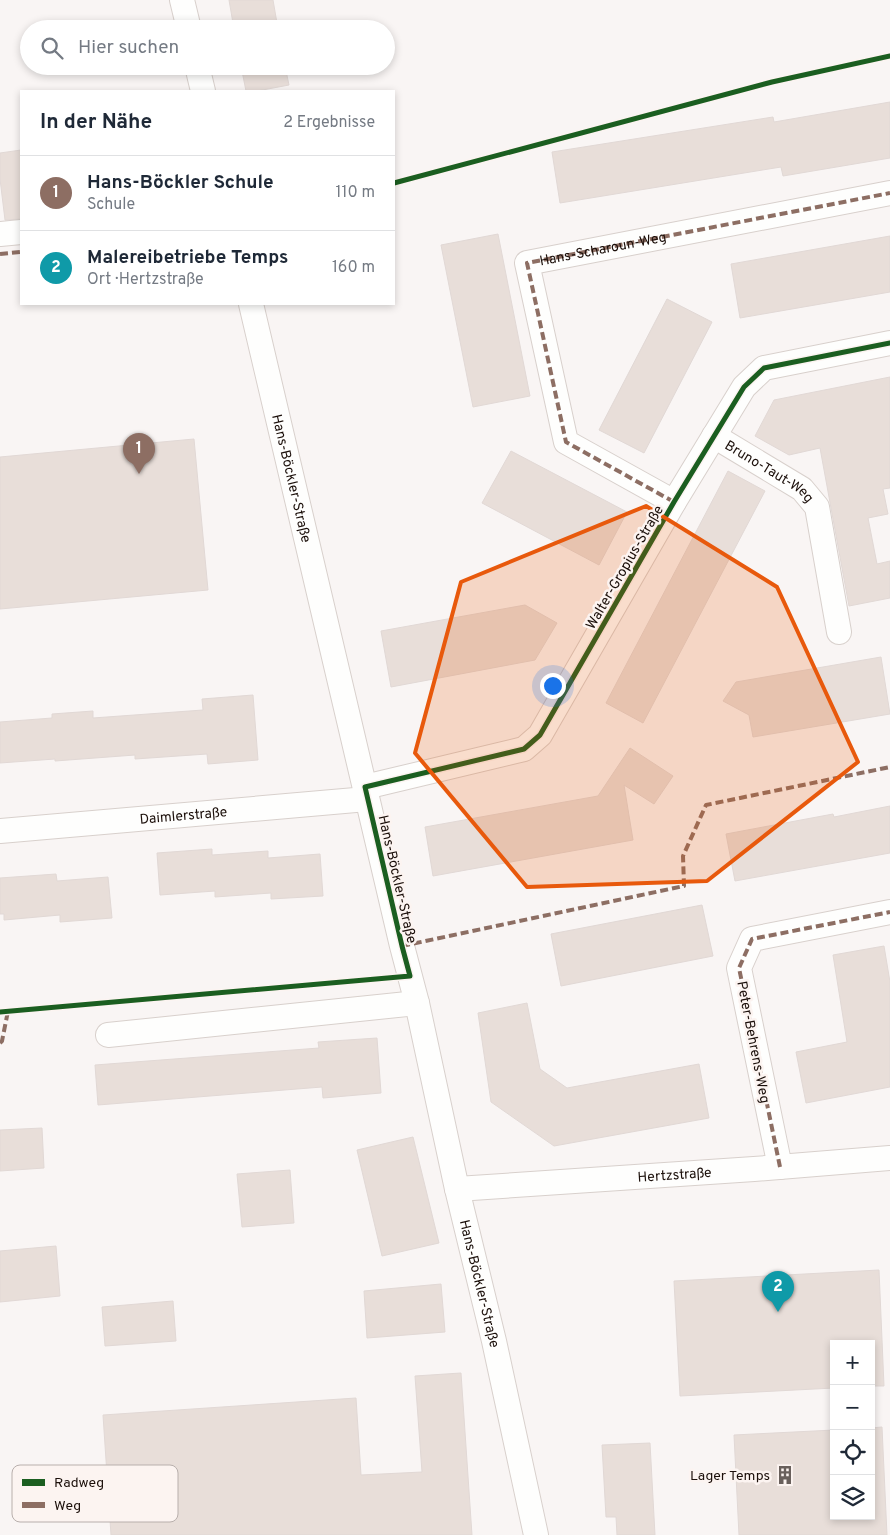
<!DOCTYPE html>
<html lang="de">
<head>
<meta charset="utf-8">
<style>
  body { margin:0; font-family:Overpass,sans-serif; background:#f6f6f7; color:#1f2937 }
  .controls { position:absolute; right:15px; bottom:15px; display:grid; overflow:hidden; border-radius:0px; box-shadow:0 2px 8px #0003 }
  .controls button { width:45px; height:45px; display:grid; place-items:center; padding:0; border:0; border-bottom:1px solid #e0e1e3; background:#fff; color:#1f2937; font:25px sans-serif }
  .you { position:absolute; left:552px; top:685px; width:18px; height:18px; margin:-12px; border:4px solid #fff; border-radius:50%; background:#1a73e8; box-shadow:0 0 0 8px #1a73e833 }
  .badge { display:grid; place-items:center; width:32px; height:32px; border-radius:50%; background:#69605c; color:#fff; font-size:16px; font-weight:700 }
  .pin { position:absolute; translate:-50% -41px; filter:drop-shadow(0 1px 2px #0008) }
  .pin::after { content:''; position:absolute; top:26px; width:18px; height:15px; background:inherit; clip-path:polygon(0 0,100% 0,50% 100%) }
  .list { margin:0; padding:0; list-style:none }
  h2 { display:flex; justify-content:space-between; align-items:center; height:65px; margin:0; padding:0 20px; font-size:21px }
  h2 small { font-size:16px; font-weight:400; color:#747a83 }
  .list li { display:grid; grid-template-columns:32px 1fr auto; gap:15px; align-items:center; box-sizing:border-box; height:75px; padding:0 20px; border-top:1px solid #e0e1e3 }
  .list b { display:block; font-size:19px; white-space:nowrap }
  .list p { margin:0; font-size:16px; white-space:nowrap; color:#747a83 }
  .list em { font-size:16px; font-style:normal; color:#747a83 }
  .icon { flex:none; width:28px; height:28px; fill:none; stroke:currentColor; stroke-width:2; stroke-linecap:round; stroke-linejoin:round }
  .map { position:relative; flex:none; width:890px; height:1535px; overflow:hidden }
  .search { position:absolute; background:#fff; box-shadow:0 2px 8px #0003; left:20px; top:20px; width:375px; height:55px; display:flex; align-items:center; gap:12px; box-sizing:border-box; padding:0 18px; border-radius:28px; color:#747a83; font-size:19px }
  .panel { position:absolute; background:#fff; box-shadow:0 2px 8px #0003; left:20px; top:90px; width:375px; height:215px; border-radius:0px }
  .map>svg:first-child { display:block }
</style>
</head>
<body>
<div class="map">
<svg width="890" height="1535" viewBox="0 0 890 1535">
  <rect width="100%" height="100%" fill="#f9f5f4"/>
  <g fill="#e8ded9" stroke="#e1d8d5">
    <path d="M229,0H273L277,23L245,29H234Z"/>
    <path d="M241,66H285L289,85L257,91H246Z"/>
    <path d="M890,102V158L783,176L781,167L560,203L552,152L773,117L774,122Z"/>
    <path d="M21,150V219L5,220L0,179V153Z"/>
    <path d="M498,234L530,396L473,407L441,245Z"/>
    <path d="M890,236V292L740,318L731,264Z"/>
    <path d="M667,299L712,322L644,453L599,430Z"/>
    <path d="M890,377V488L883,489L888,514L868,518L877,564L890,561V598L849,606L820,448L789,455L755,436L774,400Z"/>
    <path d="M194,439L208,590L0,609V457Z"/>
    <path d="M511,451L627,512L599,565L482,503Z"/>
    <path d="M728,471L765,491L643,723L606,703Z"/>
    <path d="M525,605L557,623L535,660L391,687L381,631Z"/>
    <path d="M881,657L890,714L753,737L749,715L723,701L736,682Z"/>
    <path d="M253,695L258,760L208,764L207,754L135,759V755L55,761V759L0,763V722L52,718V714L93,711V718L203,710L202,699Z"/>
    <path d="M630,748L673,776L654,804L624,785L633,840L433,876L425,827L598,796Z"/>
    <path d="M890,806V853L735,881L726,834L833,814L834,817Z"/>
    <path d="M212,849V855L268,851V858L320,854L323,896L271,899V893L215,897V891L160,895L157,853Z"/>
    <path d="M56,874L57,881L108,877L112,918L60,922V915L4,920V914H0V878Z"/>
    <path d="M702,905L713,956L561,986L551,934Z"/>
    <path d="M884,946L890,982V1087L806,1103L796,1052L847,1042L833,955Z"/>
    <path d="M527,1003L540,1069L567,1088L699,1064L709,1118L554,1146L491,1102L478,1013Z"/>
    <path d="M377,1038L381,1093L323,1098L322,1087L98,1105L95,1065L319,1048L318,1042Z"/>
    <path d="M42,1128L44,1168L0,1171V1130Z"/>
    <path d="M413,1137L439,1243L382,1256L357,1150Z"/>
    <path d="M290,1170L294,1223L242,1227L237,1174Z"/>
    <path d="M56,1246L60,1296L0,1302V1251Z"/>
    <path d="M879,1270L884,1386H871V1344H834V1388L680,1396L674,1281Z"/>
    <path d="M441,1284L445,1332L367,1338L364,1291Z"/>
    <path d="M173,1301L176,1341L105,1346L102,1307Z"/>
    <path d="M461,1373L472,1535H111L103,1415L356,1398L361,1475L422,1472L415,1376Z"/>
    <path d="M882,1427L887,1535H739L734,1435L834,1430V1516H871V1428Z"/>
    <path d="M650,1443L655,1535H617L616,1517H606L602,1445Z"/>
  </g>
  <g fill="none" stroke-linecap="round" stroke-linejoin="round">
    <g stroke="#d8d0cc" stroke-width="26">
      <g id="street">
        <path d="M182,0L189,29"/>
        <path d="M197,66L203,91"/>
        <path d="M0,234L21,232"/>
        <path id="s1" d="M251,304L402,946L417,1003L457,1189L494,1341L536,1535"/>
        <path id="s2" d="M714,436L802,489L817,507L839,632"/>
        <path d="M674,502L566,442L527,263L890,193"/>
        <path d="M365,787L524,749L540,735L674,502L744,387L764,368L890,343"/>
        <path id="s3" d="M0,831L367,799"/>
        <path d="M108,1035L417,1003"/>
        <path d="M780,1167L739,968L752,939L890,912"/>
        <path id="s4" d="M457,1189L754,1169L890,1158"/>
      </g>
    </g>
    <use href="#street" stroke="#fefefd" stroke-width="24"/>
    <g stroke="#8d6e63" stroke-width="4" stroke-dasharray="8 4" stroke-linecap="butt">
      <path d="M0,254L21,252"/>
      <path id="s5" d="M674,502L566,442L527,263L890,193"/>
      <path d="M402,946L684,886L683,856L706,805L890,767"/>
      <path d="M0,1043L2,1041L8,1011"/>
      <path d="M780,1167L739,968L752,939L890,912"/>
    </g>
    <g stroke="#fcf4f1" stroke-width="8">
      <g id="cycleway">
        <path d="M394,183L772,82L890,56"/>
        <path d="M0,1012L410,976L402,946L365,787L524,749L540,735L674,502L744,387L764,368L890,343"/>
      </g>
    </g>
    <use href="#cycleway" stroke="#1b5e20" stroke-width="5"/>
  </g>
  <path fill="#e8590c" fill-opacity="0.2" stroke="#e8590c" stroke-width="4" stroke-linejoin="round" d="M646,506L777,587L858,762L707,881L527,887L415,753L461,582Z"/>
  <defs>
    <g id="building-bare" transform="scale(1.5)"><path d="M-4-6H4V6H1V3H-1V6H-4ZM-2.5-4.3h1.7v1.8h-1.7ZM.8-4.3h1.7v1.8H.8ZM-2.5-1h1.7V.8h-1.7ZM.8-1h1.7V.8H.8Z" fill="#69605c" stroke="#fcf4f1" stroke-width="2.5" paint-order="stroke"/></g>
  </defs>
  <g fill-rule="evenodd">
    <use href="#building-bare" x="785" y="1475"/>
  </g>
  <g text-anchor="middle" stroke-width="5" stroke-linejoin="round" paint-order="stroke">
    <g font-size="14" fill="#1b0f0a" stroke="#fcf4f1">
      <text dy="5" stroke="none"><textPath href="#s5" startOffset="384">Hans-Scharoun-Weg</textPath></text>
      <text dy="5" stroke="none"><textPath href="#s2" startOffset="66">Bruno-Taut-Weg</textPath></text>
      <text dy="5" stroke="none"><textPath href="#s1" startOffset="179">Hans-Böckler-Straße</textPath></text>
      <text transform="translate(624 567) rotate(-60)" y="5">Walter-Gropius-Straße</text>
      <text dy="5" stroke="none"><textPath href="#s3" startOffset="184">Daimlerstraße</textPath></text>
      <text transform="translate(398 879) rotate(77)" y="5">Hans-Böckler-Straße</text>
      <text transform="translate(754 1042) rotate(79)" y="5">Peter-Behrens-Weg</text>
      <text dy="5" stroke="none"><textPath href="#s4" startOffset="218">Hertzstraße</textPath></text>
      <text dy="5" stroke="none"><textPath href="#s1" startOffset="1006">Hans-Böckler-Straße</textPath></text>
    </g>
    <g font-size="14" fill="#1b0f0a" stroke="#fcf4f1" text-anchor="end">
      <text x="770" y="1480">Lager Temps</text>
    </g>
  </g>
  <rect x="12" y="1465" width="166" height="57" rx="8" fill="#fcf4f1" stroke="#b8afac" stroke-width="1"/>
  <rect x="22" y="1479" width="23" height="7" fill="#1b5e20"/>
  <rect x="22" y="1502" width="23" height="6" fill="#8d6e63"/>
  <g font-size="14" fill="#1b0f0a">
    <text x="54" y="1487">Radweg</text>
    <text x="54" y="1510">Weg</text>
  </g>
</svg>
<div class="controls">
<button>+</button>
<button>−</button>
<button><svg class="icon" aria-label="locate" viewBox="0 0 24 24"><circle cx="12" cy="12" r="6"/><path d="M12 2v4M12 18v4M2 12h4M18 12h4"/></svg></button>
<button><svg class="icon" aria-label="layers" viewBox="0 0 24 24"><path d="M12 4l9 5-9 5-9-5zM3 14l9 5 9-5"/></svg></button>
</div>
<div class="you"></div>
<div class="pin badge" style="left:139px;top:474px;background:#8d6e63">1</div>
<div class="pin badge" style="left:778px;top:1312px;background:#0f9aa8">2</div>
<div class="search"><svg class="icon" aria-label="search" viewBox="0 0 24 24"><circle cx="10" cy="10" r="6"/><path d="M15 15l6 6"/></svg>Hier suchen</div>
<section class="panel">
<h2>In der Nähe<small>2 Ergebnisse</small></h2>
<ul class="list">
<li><span class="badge" style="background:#8d6e63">1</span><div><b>Hans-Böckler Schule</b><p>Schule</p></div><em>110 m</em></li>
<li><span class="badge" style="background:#0f9aa8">2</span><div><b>Malereibetriebe Temps</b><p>Ort · Hertzstraße</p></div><em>160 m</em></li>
</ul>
</section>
</div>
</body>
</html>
